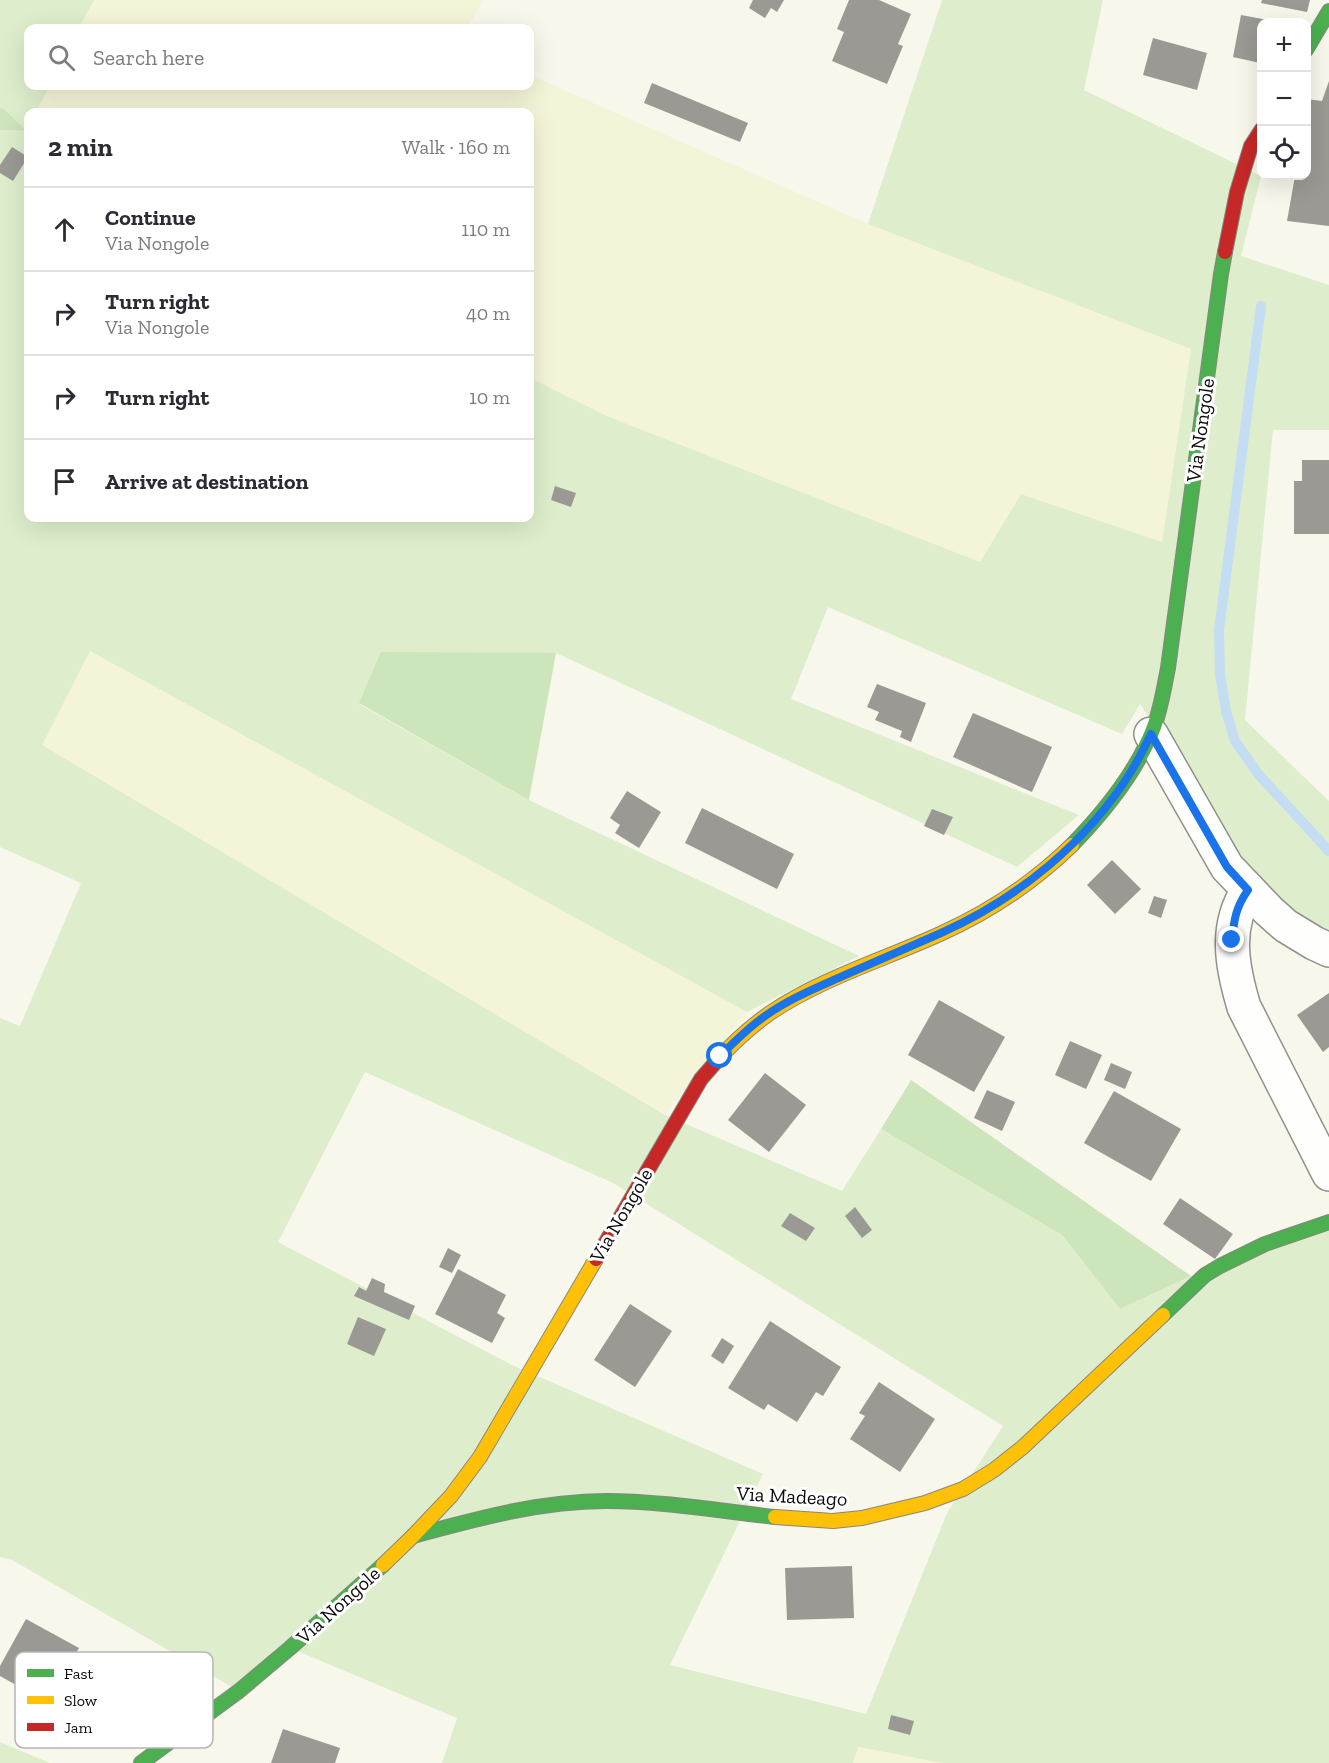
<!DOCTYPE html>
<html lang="en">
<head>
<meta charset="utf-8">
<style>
  body { margin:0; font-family:"Zilla Slab",serif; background:#f2f2f3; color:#2b2b33 }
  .controls { position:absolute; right:18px; top:18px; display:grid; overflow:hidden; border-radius:12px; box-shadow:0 6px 24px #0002 }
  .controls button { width:54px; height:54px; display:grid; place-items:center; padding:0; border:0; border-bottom:2px solid #e1e1e2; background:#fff; color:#2b2b33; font:30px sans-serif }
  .stop { position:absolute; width:18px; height:18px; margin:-14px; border:4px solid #1a73e8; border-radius:50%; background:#fff }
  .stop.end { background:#1a73e8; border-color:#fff; box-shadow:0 2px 6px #0008 }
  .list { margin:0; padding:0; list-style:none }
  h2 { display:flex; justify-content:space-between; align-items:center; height:78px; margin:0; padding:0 24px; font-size:26px }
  h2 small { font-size:20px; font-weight:400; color:#7c7c81 }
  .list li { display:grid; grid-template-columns:39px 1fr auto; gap:18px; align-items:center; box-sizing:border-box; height:84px; padding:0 24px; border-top:2px solid #e1e1e2 }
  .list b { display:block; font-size:22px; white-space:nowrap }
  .list p { margin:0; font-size:20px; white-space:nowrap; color:#7c7c81 }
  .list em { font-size:20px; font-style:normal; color:#7c7c81 }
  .icon { flex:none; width:33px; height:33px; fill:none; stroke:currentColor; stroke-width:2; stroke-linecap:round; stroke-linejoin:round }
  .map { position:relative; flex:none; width:1329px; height:1763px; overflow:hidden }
  .search { position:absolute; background:#fff; box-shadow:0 6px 24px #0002; left:24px; top:24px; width:510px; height:66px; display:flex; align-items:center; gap:15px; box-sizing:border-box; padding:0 21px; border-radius:12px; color:#7c7c81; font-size:22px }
  .panel { position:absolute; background:#fff; box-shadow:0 6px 24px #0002; left:24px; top:108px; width:510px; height:414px; border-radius:12px }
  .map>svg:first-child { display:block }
</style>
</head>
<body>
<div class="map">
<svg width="1329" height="1763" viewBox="0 0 1329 1763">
  <rect width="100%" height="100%" fill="#f8f7ec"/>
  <g fill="#f4f4d8">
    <path d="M94,0H484L467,28H79Z"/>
    <path d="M530,75L868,224L1191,349L1162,542L1021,494L980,563L609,417L530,378V112H37L50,86H530Z"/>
    <path d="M90,651L747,1012L665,1115L41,745Z"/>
    <path d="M857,1747L942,1763H853Z"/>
  </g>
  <g fill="#deeecc" fill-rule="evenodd">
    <path d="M0,0H94L79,28H28V86H50L36,112H28L27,131L28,132V518H530V378L609,417L980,562L1021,494L1162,542L1191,349L868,224L942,0H1103L1084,90L1261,176L1241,256L1329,285V430H1273L1245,720L1329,801V934L1286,911L1233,846L1140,704L1122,734L828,607L791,699L1079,815L1017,867L556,653L359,704L529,800L859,956L747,1012L90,651L42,745L665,1115L842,1191L881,1129L1062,1235L1120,1309L1191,1276L1329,1222V1763H942L858,1747L853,1763H442L457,1718L290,1648L239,1691L12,1560L0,1557V1018L20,1026L81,883L0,847V130L26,131L4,109L0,108ZM365,1072L613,1183L1003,1426L947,1513L866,1714L670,1665L763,1474L512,1365L278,1242Z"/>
    <path d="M0,1742L50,1763H0Z"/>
  </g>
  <g fill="#cde5ba">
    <path d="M0,108L4,109L27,131L0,130Z"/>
    <path d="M381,652L556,653L529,800L359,703Z"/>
    <path d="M911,1080L1191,1276L1120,1309L1062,1235L881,1129Z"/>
  </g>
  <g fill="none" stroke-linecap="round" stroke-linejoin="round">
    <path stroke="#c4ddf2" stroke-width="10" d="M1261,306L1219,630L1220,675L1226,711L1235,741L1259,775L1329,851"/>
  </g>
  <g fill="#9a9993">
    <path d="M753,0H784L777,12L771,8L765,18L749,8Z"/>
    <path d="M849,0H879L911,14L898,44L903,46L887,84L832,61L844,32L837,29Z"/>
    <path d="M1262,0H1310L1307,12L1261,3Z"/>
    <path d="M1241,15L1268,20V22H1262L1260,63L1233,57Z"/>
    <path d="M1153,38L1207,53L1197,90L1143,75Z"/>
    <path d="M1329,81V226L1287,221L1295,176H1306V99L1322,101Z"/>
    <path d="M652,83L748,123L740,142L644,103Z"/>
    <path d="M12,147L28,157L13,181L0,173V165Z"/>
    <path d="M1302,460H1329V534H1294V481H1302Z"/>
    <path d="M555,486L576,493L571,507L551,500Z"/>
    <path d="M877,684L926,703L911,742L900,737L902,731L875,720L879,712L867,707Z"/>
    <path d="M973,713L1052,747L1032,792L953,757Z"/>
    <path d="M627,791L661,812L639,848L615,833L620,825L610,818Z"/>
    <path d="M702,808L794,854L777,889L685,843Z"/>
    <path d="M932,809L953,817L944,835L924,826Z"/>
    <path d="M1112,860L1141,889L1115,914L1087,885Z"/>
    <path d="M1154,896L1167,900L1161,918L1148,913Z"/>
    <path d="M1329,993V1047L1323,1052L1297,1015Z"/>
    <path d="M939,1000L1005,1037L974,1092L908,1055Z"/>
    <path d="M1070,1041L1102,1055L1086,1089L1055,1075Z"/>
    <path d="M1111,1063L1132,1072L1125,1089L1104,1080Z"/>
    <path d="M765,1073L806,1105L769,1152L728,1120Z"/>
    <path d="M987,1090L1015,1102L1002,1131L974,1118Z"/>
    <path d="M1114,1091L1181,1129L1151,1181L1084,1143Z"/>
    <path d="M1180,1198L1233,1234L1215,1259L1163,1224Z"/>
    <path d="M855,1207L872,1230L862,1238L845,1216Z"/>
    <path d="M790,1213L815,1228L806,1241L781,1226Z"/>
    <path d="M448,1248L461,1255L452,1273L439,1267Z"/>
    <path d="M458,1269L506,1295L497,1313L505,1318L492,1343L435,1314Z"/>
    <path d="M372,1278L385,1284L384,1292L415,1306L409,1320L354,1296L359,1287L366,1291Z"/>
    <path d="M630,1304L672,1331L635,1387L594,1360Z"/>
    <path d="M358,1317L386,1329L374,1356L347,1344Z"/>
    <path d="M770,1321L841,1367L823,1396L816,1392L797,1422L768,1404L764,1410L728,1388Z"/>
    <path d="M722,1338L734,1346L723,1364L711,1356Z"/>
    <path d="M879,1382L935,1419L900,1472L850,1439L865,1416L859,1413Z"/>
    <path d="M852,1566L854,1618L787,1620L785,1568Z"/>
    <path d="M26,1619L79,1648L48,1703L0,1676V1666Z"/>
    <path d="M891,1715L914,1721L910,1735L888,1729Z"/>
    <path d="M283,1729L340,1748L335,1763H271Z"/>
  </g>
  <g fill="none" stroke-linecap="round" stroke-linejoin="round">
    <g stroke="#91908b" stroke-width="36">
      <g id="street">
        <path d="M1151,734L1227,867L1269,911L1286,926L1314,943L1329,950"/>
        <path d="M1248,890C1224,927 1232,967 1244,1007L1329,1174"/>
      </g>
    </g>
    <g stroke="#878782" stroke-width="16">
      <g id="fast">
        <path d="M1306,50L1329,11"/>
        <path d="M1072,845C1105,811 1137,772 1154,727C1161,708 1164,688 1168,668L1221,274L1225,252"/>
        <path d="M1163,1315L1205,1275L1220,1266L1265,1244L1329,1222"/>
        <path d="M413,1536C476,1519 540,1501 606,1501C661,1501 720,1511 775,1517"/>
        <path d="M141,1763L239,1691L290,1648L383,1565"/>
      </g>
    </g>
    <g stroke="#878782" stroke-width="16">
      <g id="slow">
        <path d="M722,1055C737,1039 753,1025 770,1013C820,979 885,959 940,934C989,912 1034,882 1072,845"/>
        <path d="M775,1517L833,1521L862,1518L925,1503L963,1489L994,1470L1023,1447L1163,1315"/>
        <path d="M383,1565L413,1536L451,1496L480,1457L596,1259"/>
      </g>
    </g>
    <g stroke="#878782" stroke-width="16">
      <g id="jam">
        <path d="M1225,252L1237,192L1251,146L1262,129"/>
        <path d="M596,1259L701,1079L722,1055"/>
      </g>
    </g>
    <use href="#street" stroke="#fefefc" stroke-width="33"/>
    <use href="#fast" stroke="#4caf50" stroke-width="14"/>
    <use href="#slow" stroke="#ffc107" stroke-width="14"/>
    <use href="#jam" stroke="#c62828" stroke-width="14"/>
  </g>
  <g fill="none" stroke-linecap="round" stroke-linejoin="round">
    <path stroke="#1a73e8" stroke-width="8" d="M720,1056C733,1043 746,1030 761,1019C786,1000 816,988 845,975C877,961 909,947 941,933C1017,899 1088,842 1132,770C1139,759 1145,746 1151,734L1227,867L1248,890C1236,907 1234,919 1232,940"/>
  </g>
  <g text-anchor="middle" stroke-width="6" stroke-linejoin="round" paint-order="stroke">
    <g font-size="20" fill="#090909" stroke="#fff">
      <text transform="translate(1200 430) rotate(-82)" y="7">Via Nongole</text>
      <text transform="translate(621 1215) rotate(-60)" y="7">Via Nongole</text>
      <text transform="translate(792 1496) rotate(3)" y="7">Via Madeago</text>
      <text transform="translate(338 1605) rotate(-42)" y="7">Via Nongole</text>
    </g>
  </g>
  <rect x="15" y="1652" width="198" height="96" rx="9" fill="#fff" stroke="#b5b5b5" stroke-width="1.5"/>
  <rect x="27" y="1669" width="27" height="8" fill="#4caf50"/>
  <rect x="27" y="1696" width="27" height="8" fill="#ffc107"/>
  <rect x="27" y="1723" width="27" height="8" fill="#c62828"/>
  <g font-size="16" fill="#090909">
    <text x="64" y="1679">Fast</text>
    <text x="64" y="1706">Slow</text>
    <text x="64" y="1733">Jam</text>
  </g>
</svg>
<div class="controls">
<button>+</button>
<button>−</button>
<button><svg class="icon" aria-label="locate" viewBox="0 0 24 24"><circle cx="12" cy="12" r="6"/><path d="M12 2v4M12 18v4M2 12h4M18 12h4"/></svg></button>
</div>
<div class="stop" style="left:720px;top:1056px"></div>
<div class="stop end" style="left:1232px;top:940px"></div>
<div class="search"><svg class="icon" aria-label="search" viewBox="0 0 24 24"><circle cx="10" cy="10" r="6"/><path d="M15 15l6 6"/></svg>Search here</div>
<section class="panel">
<h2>2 min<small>Walk · 160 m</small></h2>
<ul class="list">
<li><svg class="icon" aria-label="ahead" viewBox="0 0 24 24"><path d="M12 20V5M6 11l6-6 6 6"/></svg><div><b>Continue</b><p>Via Nongole</p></div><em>110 m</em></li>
<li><svg class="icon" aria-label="right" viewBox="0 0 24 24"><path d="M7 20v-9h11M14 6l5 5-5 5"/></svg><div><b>Turn right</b><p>Via Nongole</p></div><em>40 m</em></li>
<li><svg class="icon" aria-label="right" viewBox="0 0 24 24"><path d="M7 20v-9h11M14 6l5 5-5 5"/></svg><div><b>Turn right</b></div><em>10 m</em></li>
<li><svg class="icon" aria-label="arrive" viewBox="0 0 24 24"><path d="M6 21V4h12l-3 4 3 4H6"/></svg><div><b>Arrive at destination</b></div></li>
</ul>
</section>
</div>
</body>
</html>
